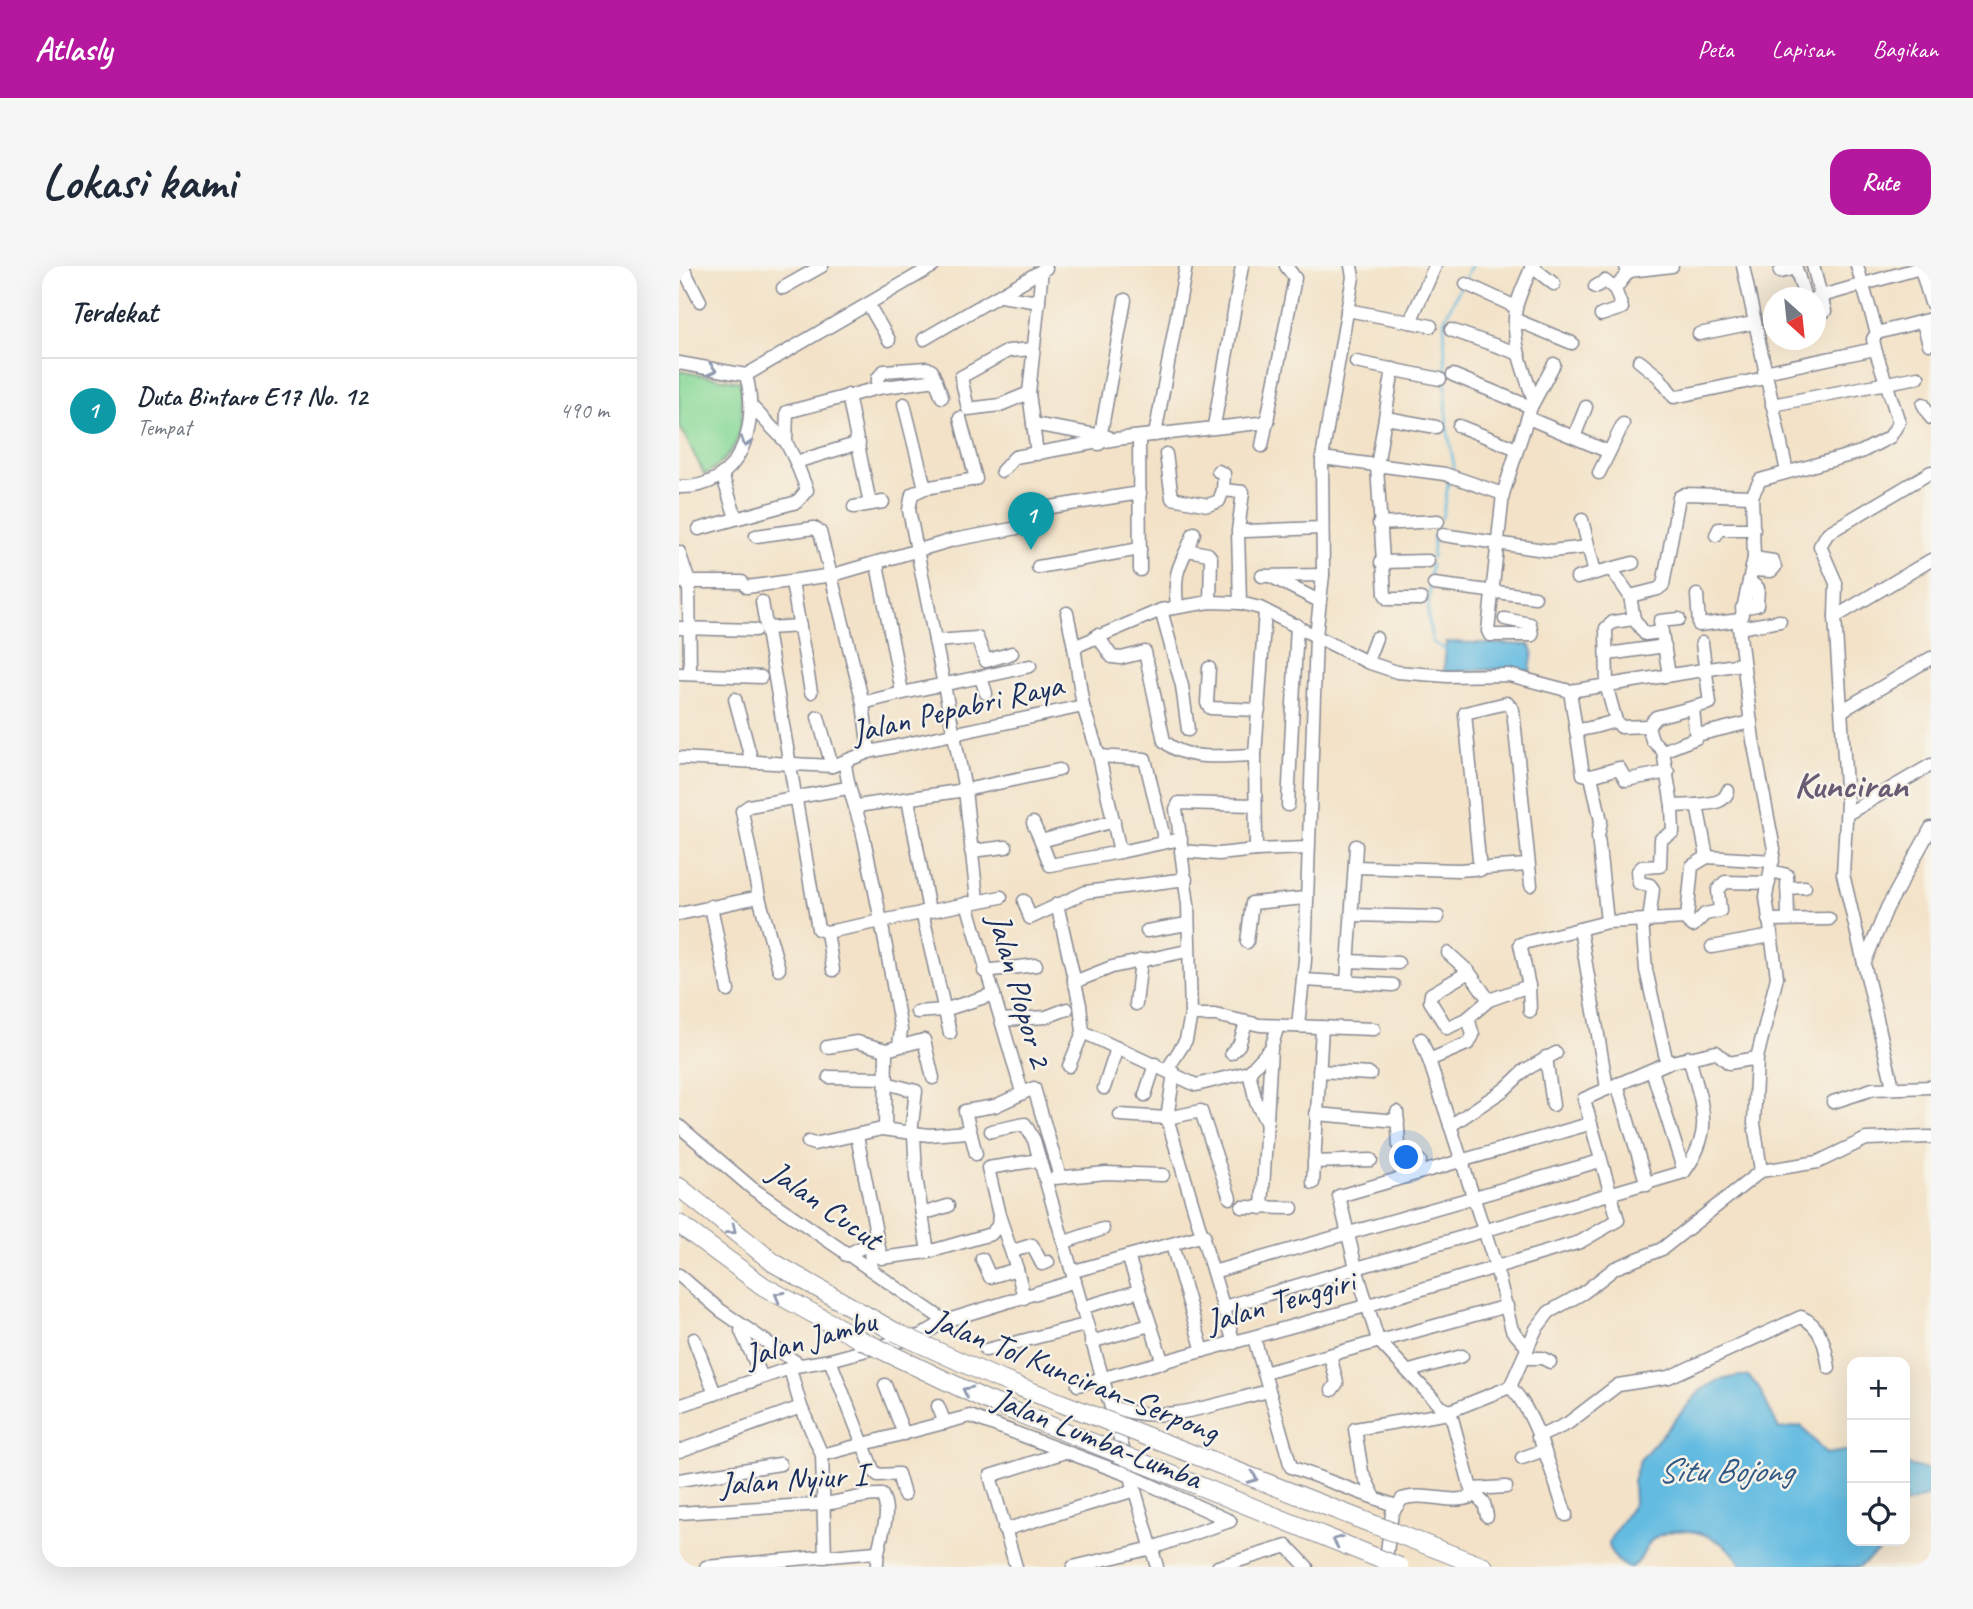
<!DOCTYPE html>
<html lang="id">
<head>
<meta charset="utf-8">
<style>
  body { margin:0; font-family:Caveat,sans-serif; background:#f6f6f7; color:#1f2937 }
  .controls { position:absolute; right:21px; bottom:21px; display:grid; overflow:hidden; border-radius:14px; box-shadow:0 7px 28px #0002 }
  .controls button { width:63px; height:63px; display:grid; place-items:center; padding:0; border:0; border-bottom:2px solid #e0e1e3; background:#fff; color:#1f2937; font:35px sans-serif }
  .compass { position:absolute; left:1084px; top:21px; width:63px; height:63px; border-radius:50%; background:#fff; box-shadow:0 7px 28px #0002; rotate:153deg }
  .you { position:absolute; left:728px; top:892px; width:24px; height:24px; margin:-18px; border:5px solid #fff; border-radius:50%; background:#1a73e8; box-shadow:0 0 0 10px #1a73e833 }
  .badge { display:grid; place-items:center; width:46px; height:46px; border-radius:50%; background:#b5179e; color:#fff; font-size:23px; font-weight:700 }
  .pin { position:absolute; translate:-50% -58px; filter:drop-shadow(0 2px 4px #0008) }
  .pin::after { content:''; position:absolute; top:37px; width:24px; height:21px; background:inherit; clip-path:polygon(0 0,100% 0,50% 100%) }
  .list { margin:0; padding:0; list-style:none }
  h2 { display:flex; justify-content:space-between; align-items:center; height:91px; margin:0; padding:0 28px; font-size:30px }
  h2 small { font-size:23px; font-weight:400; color:#747a83 }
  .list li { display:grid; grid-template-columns:46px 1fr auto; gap:21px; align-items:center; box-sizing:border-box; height:105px; padding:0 28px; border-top:2px solid #e0e1e3 }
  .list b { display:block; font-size:26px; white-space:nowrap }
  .list p { margin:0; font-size:23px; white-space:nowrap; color:#747a83 }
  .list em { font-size:23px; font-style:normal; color:#747a83 }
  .icon { flex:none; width:38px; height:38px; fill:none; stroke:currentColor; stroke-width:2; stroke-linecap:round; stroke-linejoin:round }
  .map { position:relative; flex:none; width:1252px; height:1301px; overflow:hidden; border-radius:21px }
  header { display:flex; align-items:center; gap:42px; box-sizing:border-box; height:98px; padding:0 35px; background:#b5179e; color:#fff }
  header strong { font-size:33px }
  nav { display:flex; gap:38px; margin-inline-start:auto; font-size:24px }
  .intro { display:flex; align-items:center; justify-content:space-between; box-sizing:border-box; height:168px; padding:0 42px }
  h1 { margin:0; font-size:49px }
  .button { padding:18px 32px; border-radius:21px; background:#b5179e; color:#fff; font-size:24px; font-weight:700 }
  main { display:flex; gap:42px; padding:0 42px }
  aside { flex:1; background:#fff; border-radius:21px; box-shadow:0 7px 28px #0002 }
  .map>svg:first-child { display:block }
</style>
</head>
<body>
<header>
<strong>Atlasly</strong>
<nav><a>Peta</a><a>Lapisan</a><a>Bagikan</a></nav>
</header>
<div class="intro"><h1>Lokasi kami</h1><a class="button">Rute</a></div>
<main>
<aside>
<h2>Terdekat<small></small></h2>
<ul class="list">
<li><span class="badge" style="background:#0f9aa8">1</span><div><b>Duta Bintaro E17 No. 12</b><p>Tempat</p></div><em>490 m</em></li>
</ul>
</aside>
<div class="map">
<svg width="1252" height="1301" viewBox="0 0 1252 1301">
  <rect width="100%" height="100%" fill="#f7f3e8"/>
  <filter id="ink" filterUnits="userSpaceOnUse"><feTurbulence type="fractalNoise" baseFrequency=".0143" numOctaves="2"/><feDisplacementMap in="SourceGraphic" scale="14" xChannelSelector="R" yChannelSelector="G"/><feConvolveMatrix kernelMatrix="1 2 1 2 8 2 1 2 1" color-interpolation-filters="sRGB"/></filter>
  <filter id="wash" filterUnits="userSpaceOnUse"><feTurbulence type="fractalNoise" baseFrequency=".00686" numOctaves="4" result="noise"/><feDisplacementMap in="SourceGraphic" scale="28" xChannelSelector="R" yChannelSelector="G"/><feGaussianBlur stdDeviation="1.57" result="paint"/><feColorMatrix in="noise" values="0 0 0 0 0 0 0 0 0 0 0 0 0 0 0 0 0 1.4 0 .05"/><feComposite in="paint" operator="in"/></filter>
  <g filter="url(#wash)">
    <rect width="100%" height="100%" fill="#f3e2c7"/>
    <path fill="#88d998" stroke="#52847b" stroke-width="2" d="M0,105L62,116C64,160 66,182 26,209L0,159Z"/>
    <g fill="#64bbe1" stroke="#4075a0" stroke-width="2">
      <path d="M767,376L851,379L854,385L851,405L820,403L765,406Z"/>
      <path d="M1059,1110H1069L1079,1120L1100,1163L1122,1160L1147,1188L1173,1184V1275H1212L1180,1301H1063C1050,1271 1001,1252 973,1274C964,1282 964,1295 953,1301C940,1300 930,1288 930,1275L955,1237L954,1215L961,1194L1022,1124L1038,1115Z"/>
      <path d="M1226,1198L1252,1205V1229L1226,1238Z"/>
    </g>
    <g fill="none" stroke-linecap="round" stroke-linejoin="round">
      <g stroke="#64bbe1" stroke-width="2.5">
        <path d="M785,14L792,0"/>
        <path d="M772,207L775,199L768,161L765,54L782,20"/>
        <path d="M763,252L770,213"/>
        <path d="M753,292L755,268L759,261"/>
        <path d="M752,298L749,348L753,376L767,384"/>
      </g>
    </g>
  </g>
  <g filter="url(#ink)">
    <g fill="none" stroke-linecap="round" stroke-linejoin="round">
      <g stroke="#878892" stroke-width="15">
        <g id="minor">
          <path d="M3,0L21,35"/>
          <path d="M852,0L875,18"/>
          <path d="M853,0C848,13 840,28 837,42C832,74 844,104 855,134"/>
          <path d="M1064,0L1108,206"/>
          <path d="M1134,0L1146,45"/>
          <path d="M1178,0L1198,67"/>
          <path d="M1241,0L1252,37"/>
          <path d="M947,1L950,5L993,0"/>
          <path d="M1101,6L1117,2L1126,32"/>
          <path d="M787,18L837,41"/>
          <path d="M916,21L926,15L936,23"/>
          <path d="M104,22L143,0"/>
          <path d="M321,30L360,36"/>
          <path d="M1136,32L1241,2"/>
          <path d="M189,38L210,74"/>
          <path d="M668,44L752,60"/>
          <path d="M922,49L943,42L936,23L950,5"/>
          <path d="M837,54L893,77"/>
          <path d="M731,56L756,0"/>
          <path d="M1244,57L1250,78"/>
          <path d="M772,64L838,87"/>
          <path d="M1198,67L1252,53"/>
          <path d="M1020,68L1074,57"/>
          <path d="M245,73L367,2"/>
          <path d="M960,95L980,111L995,131L1086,112"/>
          <path d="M677,96L761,113"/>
          <path d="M0,97L67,109L254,0"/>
          <path d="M714,103L698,200L706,328L709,333H742"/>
          <path d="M1085,106L1196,83"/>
          <path d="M774,109L852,141"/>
          <path d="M199,122V112L205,105L248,102L253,105L263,131"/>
          <path d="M350,127L321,139L289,143L282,111L329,85L354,83"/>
          <path d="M169,129L191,238"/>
          <path d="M225,138L246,222"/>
          <path d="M1244,138L1252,152"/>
          <path d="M1093,139L1239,111"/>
          <path d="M73,141L107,176"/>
          <path d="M281,152L297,213L246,222L233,228L230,244L286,524L298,633"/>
          <path d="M707,152L757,161"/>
          <path d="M849,152L930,186"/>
          <path d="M354,158L429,171"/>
          <path d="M535,160L563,0"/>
          <path d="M780,160L838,183"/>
          <path d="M476,169L507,0"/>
          <path d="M895,171L907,141"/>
          <path d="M460,172L461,304"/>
          <path d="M180,177L117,196L107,176L108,146L199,122L257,114"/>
          <path d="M420,178L446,34"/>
          <path d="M583,180L616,12L607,0"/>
          <path d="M358,188L350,127L363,4"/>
          <path d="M487,188L493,232L529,239L540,235L544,224L564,226L559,265L561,337"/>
          <path d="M643,192L766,208L824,228"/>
          <path d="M323,205L336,191L437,173L589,156"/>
          <path d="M539,205L545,208L544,224"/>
          <path d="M920,207L944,158"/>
          <path d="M43,208L57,252"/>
          <path d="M0,221C62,223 81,159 67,109"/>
          <path d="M175,241L204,236"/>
          <path d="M340,246L461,227"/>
          <path d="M903,254L916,307L954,297"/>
          <path d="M700,258L759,255"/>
          <path d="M20,263L118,236L128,224L117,196"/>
          <path d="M567,265L643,262"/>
          <path d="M764,269L872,285L909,281"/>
          <path d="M1037,269L1040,263H1075"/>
          <path d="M77,270L135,262L141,266L184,437L190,486"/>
          <path d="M508,284L529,288L532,292L531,336"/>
          <path d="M0,286L10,316L11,407"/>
          <path d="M702,296L749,295"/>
          <path d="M198,298L223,426"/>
          <path d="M359,301L461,283"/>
          <path d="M933,304L951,330"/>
          <path d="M1073,304L1092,305L1096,301L1094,295L1075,292"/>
          <path d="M583,310L644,309"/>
          <path d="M593,311L640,335"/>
          <path d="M898,312L916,307"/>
          <path d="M0,316H63"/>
          <path d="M113,316L132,426"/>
          <path d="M755,318L856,331"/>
          <path d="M68,321L154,309L274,274L344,261"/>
          <path d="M1018,329L1020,359L1061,354"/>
          <path d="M83,336L139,663L148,666L322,631"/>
          <path d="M498,341C494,301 501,302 515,267"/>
          <path d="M1063,342L1078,339L1079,322L1070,315"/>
          <path d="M482,344L503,420L509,464"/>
          <path d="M388,347L395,381"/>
          <path d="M1156,351L1252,294"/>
          <path d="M826,353L851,358L853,369H811L809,365L824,228L852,141L875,98"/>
          <path d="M0,362L76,364"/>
          <path d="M89,362L121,360"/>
          <path d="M1060,362L1101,355"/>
          <path d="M983,366L966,368L955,353L951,330L979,323L984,319L1000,231L1006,228L1073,230"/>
          <path d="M418,369L433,391L442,392L466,386L485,475C508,497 546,489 576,489"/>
          <path d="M256,375L298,372L307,395L333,387"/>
          <path d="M1023,377L1031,437L977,451L969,460L973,474L984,485L993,540L1018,539L1028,591"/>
          <path d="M929,388L986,380"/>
          <path d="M688,396L697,372"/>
          <path d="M530,402L528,437L531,442L580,444"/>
          <path d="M0,408L82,411"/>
          <path d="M990,409L981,355L1000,353"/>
          <path d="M302,412L307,427"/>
          <path d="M891,425L904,508L912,510L922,555L919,570L928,656"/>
          <path d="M56,433L73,496"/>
          <path d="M184,437C239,421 295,414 351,400"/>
          <path d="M404,440L420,490L441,586L502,573"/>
          <path d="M1164,444L1252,392"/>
          <path d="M139,451L153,500"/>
          <path d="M937,455L942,461L969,460"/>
          <path d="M897,464C913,463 923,458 937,455L928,422L927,362L934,356L955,353"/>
          <path d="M1018,469L1072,456"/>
          <path d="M984,485L1017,472L1014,443"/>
          <path d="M420,490L466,493L486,576"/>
          <path d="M0,492L153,500L190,486L404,440L395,381L482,344L531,336L561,337L581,342L688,396L718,406L768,410L830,409L891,425L1062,398"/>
          <path d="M166,496C168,523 179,546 185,573C199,637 211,700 222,764L220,779"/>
          <path d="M912,510L940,502L947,514L989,506"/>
          <path d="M229,533L250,645"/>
          <path d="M609,539L618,359"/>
          <path d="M1018,539C1031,537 1045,538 1049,525"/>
          <path d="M178,540L286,524L380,504"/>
          <path d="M1168,548L1252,499"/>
          <path d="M435,555L362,575L371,599L441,586"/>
          <path d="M354,557L362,575"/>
          <path d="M502,578L497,543L500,537L575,539"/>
          <path d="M577,584L628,582"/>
          <path d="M292,585L327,581"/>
          <path d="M1028,591L1094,595"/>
          <path d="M676,601L779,604L848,599"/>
          <path d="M801,604L786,447L828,437L834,444L852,619"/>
          <path d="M1092,605L1108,609L1109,653"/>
          <path d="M1108,622L1126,621"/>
          <path d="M345,635L351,652L407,626L507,613"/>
          <path d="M288,637L343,826"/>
          <path d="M378,638L401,739L404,766L390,800"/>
          <path d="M32,640L49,725"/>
          <path d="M243,646L271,767"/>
          <path d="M0,648L80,631"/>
          <path d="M672,649L759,651"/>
          <path d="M1006,653L1014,660L1026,648L1041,645L1039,624L1046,616L1090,617"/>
          <path d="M1089,654L1150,653"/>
          <path d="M963,655L967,704L988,797"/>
          <path d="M970,655L974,623L971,619L960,617L959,605L963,601L981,600L982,573L994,566L993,540"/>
          <path d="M901,663L928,822"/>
          <path d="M468,665L508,658"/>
          <path d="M148,666L154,704"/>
          <path d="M568,676L573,637L627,632"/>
          <path d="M1033,681L1092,670"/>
          <path d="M769,687L790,706L752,728L751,735L768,762L789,752"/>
          <path d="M669,695L719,697"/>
          <path d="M1185,698L1208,642L1252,562"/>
          <path d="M100,703L80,631L63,545L70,540L168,522"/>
          <path d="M305,705L357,699"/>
          <path d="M790,706L810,734"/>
          <path d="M624,714L714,719"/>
          <path d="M395,716L433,701L508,685"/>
          <path d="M668,716L677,580"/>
          <path d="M850,720L851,745"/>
          <path d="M457,738L462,694"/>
          <path d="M238,746L265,744L315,728"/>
          <path d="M512,749H536L581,759L695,763"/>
          <path d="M323,754L367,751L388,743"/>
          <path d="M619,760L626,694L637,370L644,309L643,192L674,11L672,0"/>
          <path d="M404,766L517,819L570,806"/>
          <path d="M742,773L750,794"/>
          <path d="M148,781L178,776L207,784"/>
          <path d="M552,787L560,779L567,757"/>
          <path d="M867,791L874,839"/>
          <path d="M488,804L507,774L512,749L509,639L502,585L540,588L577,584L576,489L586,345"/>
          <path d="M973,804L1005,906"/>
          <path d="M640,805L691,808"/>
          <path d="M495,807L488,852L555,1077"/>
          <path d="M150,811L208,812"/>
          <path d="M207,817L237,825L232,867"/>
          <path d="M938,818L968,919"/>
          <path d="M1214,821L1164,608L1168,536L1156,351L1157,317L1141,280L1149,267L1252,206"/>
          <path d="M425,822L438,782"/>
          <path d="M466,829L476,798"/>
          <path d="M1154,836L1194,823L1252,821"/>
          <path d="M718,846L720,881L741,895"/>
          <path d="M637,848L719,855"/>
          <path d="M441,849L488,852L522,845L551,932"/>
          <path d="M587,856L577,836L570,806L592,782"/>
          <path d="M0,860L74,923L266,1055"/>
          <path d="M771,860L826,823L846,804L877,787"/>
          <path d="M206,863L207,784L245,774L254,812"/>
          <path d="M312,865L346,858L355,874L478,1301"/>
          <path d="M235,868L237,911L249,986"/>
          <path d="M178,870L202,992L249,986L312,968L319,960L320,949"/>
          <path d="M129,876L135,878L203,863L250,869L289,866"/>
          <path d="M297,888L286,845L316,840L355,822L381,911"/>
          <path d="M635,896L692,894"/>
          <path d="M1082,905L1075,857L1078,792L1098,711L1087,631L1095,583L1074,474L1060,362L1075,292L1073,230L1081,214L1182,186L1211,171L1220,156L1196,83L1194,73L1198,67"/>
          <path d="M376,912L427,907L484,909"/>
          <path d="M634,917L643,761"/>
          <path d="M563,941L613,942"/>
          <path d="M583,942L592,782L599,760"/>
          <path d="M243,948L269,940"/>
          <path d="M386,976L424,963"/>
          <path d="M191,977L192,1004"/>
          <path d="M493,979L524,1085"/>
          <path d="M334,985L353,979L363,998L369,996"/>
          <path d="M167,989L198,974"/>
          <path d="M449,990L484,1097"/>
          <path d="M303,993L311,1011L338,1003L320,949L309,902L360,894"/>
          <path d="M338,1003L345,1032"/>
          <path d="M395,1005L525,969"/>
          <path d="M534,1006L921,895"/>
          <path d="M0,1009L41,1044L121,1099"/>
          <path d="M545,1041L1005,906C1037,863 1022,838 1010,791"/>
          <path d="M402,1042L460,1025"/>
          <path d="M62,1065L83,1111"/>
          <path d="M575,1072L612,1201L717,1240"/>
          <path d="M15,1073L36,1128"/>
          <path d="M412,1076L471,1059"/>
          <path d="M849,1082L833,1064L817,1001L750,794L790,777L794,769L789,752L810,734L850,720L841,678L928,656L1008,652L1013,600L1028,591"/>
          <path d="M307,1084L406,1059"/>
          <path d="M651,1089L658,1117L653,1124"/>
          <path d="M846,1092H863L871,1096"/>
          <path d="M151,1094L194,1204L199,1209L219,1208L225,1229"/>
          <path d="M111,1103L122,1141L143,1189L146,1291"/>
          <path d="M731,1105L783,1090"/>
          <path d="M585,1107L828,1040"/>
          <path d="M206,1119L225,1168"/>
          <path d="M399,1119L683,1041L901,976L939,954L905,833L988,797L1037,786L1050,797L1078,792"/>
          <path d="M831,1121C857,1145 875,1215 887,1249"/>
          <path d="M0,1140L117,1100L151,1094L243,1069L266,1055L396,1015"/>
          <path d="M259,1140L266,1157"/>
          <path d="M434,1141C483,1161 541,1136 590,1125"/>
          <path d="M771,1145L762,1141L699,1074L677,1002L660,930L910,858"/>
          <path d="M859,1171L888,1158L939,1119L990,1111L1122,1051C1143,1060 1147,1082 1150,1102"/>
          <path d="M0,1185L122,1141"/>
          <path d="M143,1189L291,1150L452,1210L551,1255"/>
          <path d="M843,1192L865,1184"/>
          <path d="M0,1214L101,1198"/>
          <path d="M794,1223L827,1221"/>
          <path d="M793,1226L805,1237L808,1250"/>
          <path d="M696,1232L683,1206L676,1163L770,1147"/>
          <path d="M0,1247L144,1238C165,1236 182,1228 203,1229C215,1252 196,1277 198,1301"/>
          <path d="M325,1264L456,1224"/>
          <path d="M27,1301L197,1286"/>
          <path d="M337,1301L311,1210L383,1187"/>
          <path d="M394,1301L473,1282L551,1255"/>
          <path d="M539,1301L608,1280L628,1301"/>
          <path d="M706,1301L713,1247L723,1233C746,1225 772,1239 791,1231L793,1226L771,1145L831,1121L857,1063L870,1046L904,1027L936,1002L983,983L1082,905L1139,896L1187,873L1252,871"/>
        </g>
      </g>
      <g stroke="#878892" stroke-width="20">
        <g id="highway">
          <path d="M0,921L95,997L216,1066"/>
          <path d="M0,958L84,1020L182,1074"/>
          <path d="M776,1290L805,1301"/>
        </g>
      </g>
      <use href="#minor" stroke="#fff" stroke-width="12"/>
      <use href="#highway" stroke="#fff" stroke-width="18"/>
      <g stroke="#878892" stroke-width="20" stroke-linecap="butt">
        <g id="highway-bridge">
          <path d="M216,1066L315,1111L776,1290"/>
          <path d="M182,1074L305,1133L721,1301"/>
        </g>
      </g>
      <use href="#highway-bridge" stroke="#fff" stroke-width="18"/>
    </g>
    <defs><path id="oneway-chevron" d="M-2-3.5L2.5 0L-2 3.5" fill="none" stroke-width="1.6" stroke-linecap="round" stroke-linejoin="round" transform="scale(1.75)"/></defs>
    <g stroke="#8d97ae">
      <use href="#oneway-chevron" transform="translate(33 104) rotate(14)"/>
      <use href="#oneway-chevron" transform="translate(67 176) rotate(109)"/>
      <use href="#oneway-chevron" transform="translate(53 964) rotate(38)"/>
      <use href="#oneway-chevron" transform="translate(100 1030) rotate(-150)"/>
      <use href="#oneway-chevron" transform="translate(288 1125) rotate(-154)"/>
      <use href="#oneway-chevron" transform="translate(574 1212) rotate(21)"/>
      <use href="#oneway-chevron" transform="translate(658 1275) rotate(-158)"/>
    </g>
  </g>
  <g text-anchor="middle" stroke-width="5" stroke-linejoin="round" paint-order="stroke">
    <g font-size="33" fill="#1b2f5e" stroke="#f7f3e8">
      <text transform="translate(278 441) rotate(-13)" y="12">Jalan Pepabri Raya</text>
      <text transform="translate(342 724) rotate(74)" y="12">Jalan Plopor 2</text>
      <text transform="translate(147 938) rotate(35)" y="12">Jalan Cucut</text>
      <text transform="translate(601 1034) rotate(-16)" y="12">Jalan Tenggiri</text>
      <text transform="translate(131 1071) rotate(-16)" y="12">Jalan Jambu</text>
      <text transform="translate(396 1108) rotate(22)" y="12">Jalan Tol Kunciran–Serpong</text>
      <text transform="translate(419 1171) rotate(22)" y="12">Jalan Lumba-Lumba</text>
      <text transform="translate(114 1212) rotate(-4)" y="12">Jalan Nyiur I</text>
    </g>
    <g font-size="35" font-style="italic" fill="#315985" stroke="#f7f3e8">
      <text x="1046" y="1216">Situ Bojong</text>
    </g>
    <g font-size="37" font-weight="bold" fill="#685b73" stroke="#f7f3e8">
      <text x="1172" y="531">Kunciran</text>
    </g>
  </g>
</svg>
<div class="controls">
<button>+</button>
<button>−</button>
<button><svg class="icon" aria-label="locate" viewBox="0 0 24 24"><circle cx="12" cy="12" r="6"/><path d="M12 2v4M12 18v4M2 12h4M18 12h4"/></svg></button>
</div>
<svg class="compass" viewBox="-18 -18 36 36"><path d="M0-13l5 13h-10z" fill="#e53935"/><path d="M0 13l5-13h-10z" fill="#747a83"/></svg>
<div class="you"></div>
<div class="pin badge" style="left:352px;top:284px;background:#0f9aa8">1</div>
</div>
</main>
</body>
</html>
